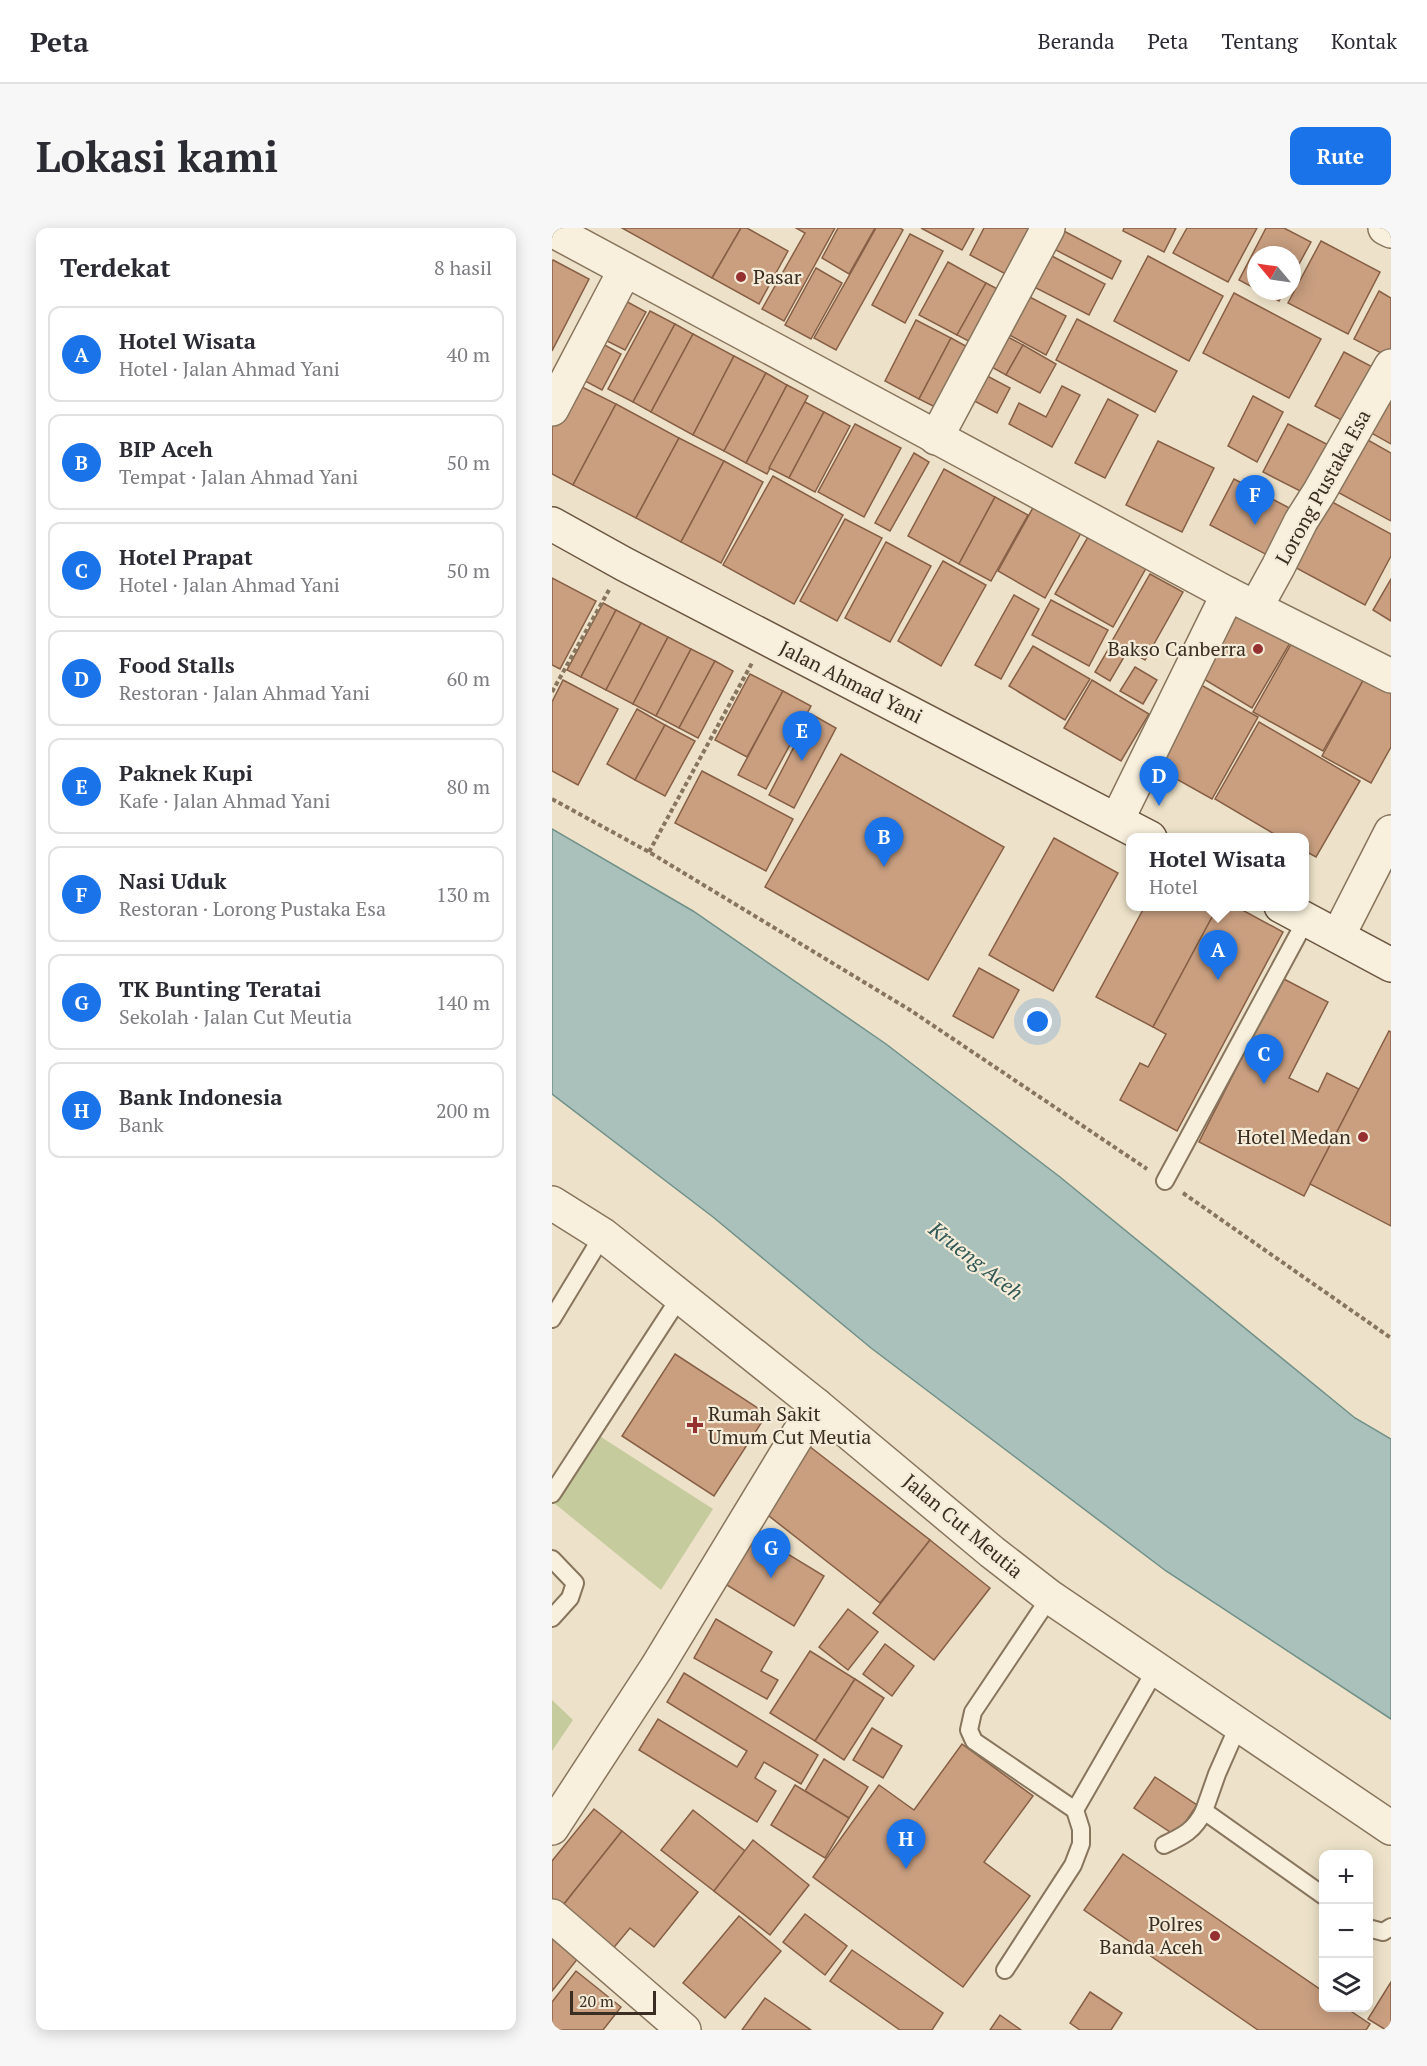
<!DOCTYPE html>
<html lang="id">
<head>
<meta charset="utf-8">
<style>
  body { margin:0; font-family:"PT Serif",serif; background:#f7f7f7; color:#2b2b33 }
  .controls { position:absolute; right:18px; bottom:18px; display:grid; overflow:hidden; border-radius:12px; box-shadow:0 3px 15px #0003 }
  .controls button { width:54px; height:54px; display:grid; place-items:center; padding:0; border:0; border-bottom:2px solid #e1e1e2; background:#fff; color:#2b2b33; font:30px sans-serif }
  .compass { position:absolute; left:695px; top:18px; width:54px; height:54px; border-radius:50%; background:#fff; box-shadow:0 3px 15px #0003; rotate:299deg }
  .scale { position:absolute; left:18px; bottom:15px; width:86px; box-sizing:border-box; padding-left:6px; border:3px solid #3a2d21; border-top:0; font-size:16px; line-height:21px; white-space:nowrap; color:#3a2d21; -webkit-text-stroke:4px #f4ecd8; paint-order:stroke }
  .you { position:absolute; left:486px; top:794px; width:21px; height:21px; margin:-15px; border:4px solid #fff; border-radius:50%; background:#1a73e8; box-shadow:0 0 0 9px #1a73e833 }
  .badge { display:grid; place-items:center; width:39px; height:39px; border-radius:50%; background:#1a73e8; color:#fff; font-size:20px; font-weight:700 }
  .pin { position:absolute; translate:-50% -50px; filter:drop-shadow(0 2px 3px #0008) }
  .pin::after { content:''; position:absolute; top:32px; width:21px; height:18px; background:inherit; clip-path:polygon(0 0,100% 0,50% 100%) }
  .popup { position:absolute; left:574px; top:605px; width:183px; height:78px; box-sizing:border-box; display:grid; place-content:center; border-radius:12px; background:#fff; filter:drop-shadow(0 2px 4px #0005); font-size:20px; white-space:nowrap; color:#7c7c81 }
  .popup b { font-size:22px; color:#2b2b33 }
  .popup::after { content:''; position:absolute; left:50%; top:100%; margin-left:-12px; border:12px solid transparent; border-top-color:#fff }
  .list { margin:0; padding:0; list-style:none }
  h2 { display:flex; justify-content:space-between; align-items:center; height:78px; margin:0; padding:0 24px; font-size:26px }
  h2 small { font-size:20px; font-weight:400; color:#7c7c81 }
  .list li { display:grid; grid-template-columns:39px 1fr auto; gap:18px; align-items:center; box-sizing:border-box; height:96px; margin:0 12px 12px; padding:0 12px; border:2px solid #e1e1e2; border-radius:12px }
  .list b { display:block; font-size:22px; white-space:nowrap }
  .list p { margin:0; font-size:20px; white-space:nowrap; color:#7c7c81 }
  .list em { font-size:20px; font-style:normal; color:#7c7c81 }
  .icon { flex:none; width:33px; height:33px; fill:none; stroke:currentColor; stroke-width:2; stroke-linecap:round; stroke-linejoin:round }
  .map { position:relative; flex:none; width:839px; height:1802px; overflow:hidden; border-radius:12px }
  header { display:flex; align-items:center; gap:36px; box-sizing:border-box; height:84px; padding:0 30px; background:#fff; border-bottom:2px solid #e1e1e2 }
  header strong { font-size:28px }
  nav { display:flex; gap:33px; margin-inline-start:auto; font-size:21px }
  .intro { display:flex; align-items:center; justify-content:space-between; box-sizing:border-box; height:144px; padding:0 36px }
  h1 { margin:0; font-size:42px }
  .button { padding:15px 27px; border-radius:12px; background:#1a73e8; color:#fff; font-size:21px; font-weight:700 }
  main { display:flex; gap:36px; padding:0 36px }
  aside { flex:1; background:#fff; border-radius:12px; box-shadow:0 3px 15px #0003 }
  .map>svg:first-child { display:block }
</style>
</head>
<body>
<header>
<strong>Peta</strong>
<nav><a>Beranda</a><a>Peta</a><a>Tentang</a><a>Kontak</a></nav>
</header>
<div class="intro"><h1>Lokasi kami</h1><a class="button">Rute</a></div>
<main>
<aside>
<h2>Terdekat<small>8 hasil</small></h2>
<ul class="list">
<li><span class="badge">A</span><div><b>Hotel Wisata</b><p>Hotel · Jalan Ahmad Yani</p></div><em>40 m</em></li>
<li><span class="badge">B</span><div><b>BIP Aceh</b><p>Tempat · Jalan Ahmad Yani</p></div><em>50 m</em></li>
<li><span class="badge">C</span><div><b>Hotel Prapat</b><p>Hotel · Jalan Ahmad Yani</p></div><em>50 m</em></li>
<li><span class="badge">D</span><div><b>Food Stalls</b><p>Restoran · Jalan Ahmad Yani</p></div><em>60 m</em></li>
<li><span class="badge">E</span><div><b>Paknek Kupi</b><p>Kafe · Jalan Ahmad Yani</p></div><em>80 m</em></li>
<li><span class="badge">F</span><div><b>Nasi Uduk</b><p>Restoran · Lorong Pustaka Esa</p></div><em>130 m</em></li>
<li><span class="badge">G</span><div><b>TK Bunting Teratai</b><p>Sekolah · Jalan Cut Meutia</p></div><em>140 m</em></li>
<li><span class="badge">H</span><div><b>Bank Indonesia</b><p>Bank</p></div><em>200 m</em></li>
</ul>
</aside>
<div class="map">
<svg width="839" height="1802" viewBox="0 0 839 1802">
  <rect width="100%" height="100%" fill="#ede2c9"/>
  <g fill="#c5cb9d">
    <path d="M46,1207L161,1281L109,1362L2,1275Z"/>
    <path d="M0,1472L21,1492L0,1523Z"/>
  </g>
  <path fill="#a9c1ba" stroke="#709088" stroke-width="1.5" d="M0,601L141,683L334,816L508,949L803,1190L839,1211V1491L614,1343L319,1120L161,989L0,866Z"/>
  <g fill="#c99f80" stroke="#875f45" stroke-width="1.5">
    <path d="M70,0H189L160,50Z"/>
    <path d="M189,0H195L236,23L207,76L160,50Z"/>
    <path d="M244,0H283L232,93L210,81L253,5Z"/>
    <path d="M286,0H323L297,46L270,30Z"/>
    <path d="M324,0H348L351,2L284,122L262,110Z"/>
    <path d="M369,0H422L410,22Z"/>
    <path d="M432,0H486L461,50L418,27Z"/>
    <path d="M572,0H624L612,24L571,3Z"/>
    <path d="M635,0H705L676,54L621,25Z"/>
    <path d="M714,0H732L759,14L740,49V27H704V61L687,52Z"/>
    <path d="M508,1L569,33L560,51L498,19Z"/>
    <path d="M358,6L391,23L353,95L320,77Z"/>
    <path d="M769,13L828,44L796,106L736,75Z"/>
    <path d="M498,27L553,56L537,87L482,59Z"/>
    <path d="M596,28L671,68L637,133L562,93Z"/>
    <path d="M1,32L37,51L0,123V33Z"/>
    <path d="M396,34L434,55L405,107L367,87Z"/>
    <path d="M264,40L290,55L259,111L233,97Z"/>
    <path d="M434,55L455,66L426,118L405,107Z"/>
    <path d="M709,63H733L727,73Z"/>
    <path d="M827,63L839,70V130L802,111Z"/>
    <path d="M682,65L769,111L737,170L651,125Z"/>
    <path d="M472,66L514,88L494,127L452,104Z"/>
    <path d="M70,71L94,84L73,122L49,110Z"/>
    <path d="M98,83L123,96L81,174L56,161Z"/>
    <path d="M525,91L625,143L603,184L504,132Z"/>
    <path d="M364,92L399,110L367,171L333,153Z"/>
    <path d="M123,96L141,106L99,184L81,174Z"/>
    <path d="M443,102L471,117L454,147L427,132Z"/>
    <path d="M141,106L182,128L141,207L99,184Z"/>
    <path d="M40,110L69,126L50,162L20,146Z"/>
    <path d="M399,110L421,122L389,182L367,171Z"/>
    <path d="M471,117L504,136L488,165L454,147Z"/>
    <path d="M792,124L828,143L799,197L763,178Z"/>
    <path d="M182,128L214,145L172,223L141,207Z"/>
    <path d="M424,142L458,160L445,185L411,167Z"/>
    <path d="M214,145L235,157L194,235L172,223Z"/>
    <path d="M22,155L64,176L21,257L0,246V197Z"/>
    <path d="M235,157L256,168L215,246L194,235Z"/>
    <path d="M510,158L528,167L500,219L457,196L467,175L494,189Z"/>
    <path d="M839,158V216L814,202Z"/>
    <path d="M701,168L731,184L705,234L676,218Z"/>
    <path d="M556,171L586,187L553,250L523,235Z"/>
    <path d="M253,174L272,184L237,250L217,240Z"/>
    <path d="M64,176L127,210L84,290L21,257Z"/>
    <path d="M272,184L298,198L263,264L237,250Z"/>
    <path d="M303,196L349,220L312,289L266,264Z"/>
    <path d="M736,196L786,222L760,269L711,244Z"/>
    <path d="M807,207L839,225V293L778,260Z"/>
    <path d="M127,210L172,233L129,314L84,290Z"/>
    <path d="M606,213L662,240L630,304L574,277Z"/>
    <path d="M362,225L377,234L338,303L323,295Z"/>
    <path d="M172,233L211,254L169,335L129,314Z"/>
    <path d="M392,241L443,269L407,336L356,308Z"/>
    <path d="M221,248L291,287L242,376L171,337Z"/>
    <path d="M682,251L745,284L721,330L658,297Z"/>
    <path d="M488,267L535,294L493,370L446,343Z"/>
    <path d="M443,269L476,287L439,353L407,336Z"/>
    <path d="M771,269L839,306V328L813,377L735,335Z"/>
    <path d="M293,291L330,310L285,393L248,373Z"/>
    <path d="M540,302L597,335L561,399L503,366Z"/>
    <path d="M334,314L379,338L338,414L293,390Z"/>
    <path d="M391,333L434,357L389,438L346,413Z"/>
    <path d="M598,346L631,364L593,432L560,413Z"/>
    <path d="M0,350L44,373L8,441L0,437Z"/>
    <path d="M839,351V393L821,382Z"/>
    <path d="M462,367L487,381L449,451L423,437Z"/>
    <path d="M499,372L556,402L537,438L480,407Z"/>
    <path d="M51,375L64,382L29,449L15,442Z"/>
    <path d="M679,380L738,415L700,480L640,444Z"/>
    <path d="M64,382L89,395L54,462L29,449Z"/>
    <path d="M89,395L116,409L81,476L54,462Z"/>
    <path d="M116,409L139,421L104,488L81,476Z"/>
    <path d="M742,411L812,451L771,523L701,484Z"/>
    <path d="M481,418L538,451L513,492L457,458Z"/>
    <path d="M557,420L572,429L558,453L543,444Z"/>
    <path d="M139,421L163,433L127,500L104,488Z"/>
    <path d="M163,433L181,443L146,510L127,500Z"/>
    <path d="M583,439L605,452L591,476L568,463Z"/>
    <path d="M198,446L231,463L195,529L163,512Z"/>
    <path d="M813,449L839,464V519L819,555L770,528Z"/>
    <path d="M11,452L66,481L26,557L0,543V474Z"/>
    <path d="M540,452L597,486L569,533L512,500Z"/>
    <path d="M642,453L706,489L660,571L596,535Z"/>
    <path d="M231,463L259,478L214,561L186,547Z"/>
    <path d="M85,481L113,497L83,552L55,536Z"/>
    <path d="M259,486L284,500L242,580L217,567Z"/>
    <path d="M707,494L808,553L764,629L753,623V610H729L663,571Z"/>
    <path d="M113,497L143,513L113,568L83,552Z"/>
    <path d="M289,526L452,619L376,752L213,659Z"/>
    <path d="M150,543L241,591L214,643L123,595Z"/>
    <path d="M502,610L566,645L501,763L437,727Z"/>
    <path d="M593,678H652L663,684L601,799L544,769Z"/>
    <path d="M666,678H683L731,704L625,903L568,872L588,835L596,839L614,806L601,799Z"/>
    <path d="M427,740L467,762L441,810L401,788Z"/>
    <path d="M730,750L776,774L737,850L766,864L775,845L807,861L752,968L647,914Z"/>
    <path d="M837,803L839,804V998L758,956Z"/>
    <path d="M123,1126L215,1186L162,1268L70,1208Z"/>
    <path d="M257,1218L378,1312L328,1375L208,1281Z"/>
    <path d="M196,1302L272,1348L242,1398L165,1351Z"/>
    <path d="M378,1312L438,1360L382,1432L321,1385Z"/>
    <path d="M296,1381L326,1404L296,1442L267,1419Z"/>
    <path d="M164,1391L220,1424L209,1443L226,1452L215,1471L142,1430Z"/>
    <path d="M333,1416L362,1438L340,1468L311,1446Z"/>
    <path d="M258,1423L303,1451L263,1513L218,1485Z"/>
    <path d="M132,1445L266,1527L249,1556L212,1534L203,1550L224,1563L205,1594L87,1522L106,1491L185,1539L195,1523L115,1474Z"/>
    <path d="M303,1451L332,1470L292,1532L263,1513Z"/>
    <path d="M320,1500L350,1518L331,1550L301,1532Z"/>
    <path d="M410,1516L481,1568L432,1634L478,1668L411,1759L261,1649L327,1557L362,1582Z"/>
    <path d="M272,1531L316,1559L297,1590L253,1563Z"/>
    <path d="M603,1549L645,1577L624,1608L582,1580Z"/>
    <path d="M243,1557L297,1590L273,1630L219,1597Z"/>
    <path d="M42,1581L70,1603L8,1681L0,1675V1633Z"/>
    <path d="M141,1582L193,1623L162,1663L109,1622Z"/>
    <path d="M70,1603L146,1664L102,1719L78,1700L59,1723L8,1681Z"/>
    <path d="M201,1612L257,1657L218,1707L162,1663Z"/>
    <path d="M571,1626L772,1764V1780H794L818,1796L814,1802H706L532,1682Z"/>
    <path d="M253,1686L295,1718L273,1747L231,1714Z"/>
    <path d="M187,1688L229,1723L173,1790L131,1755Z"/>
    <path d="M0,1708L27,1729L0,1763Z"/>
    <path d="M300,1722L391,1785L380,1802H348L278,1753Z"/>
    <path d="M24,1743L69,1779L51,1802H0V1774Z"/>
    <path d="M839,1754V1802H834L816,1791Z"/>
    <path d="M538,1764L570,1785L559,1802H528L518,1795Z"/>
    <path d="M213,1770L259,1802H190Z"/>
    <path d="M448,1787L469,1802H438Z"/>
  </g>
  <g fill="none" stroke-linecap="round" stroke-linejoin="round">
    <g stroke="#88755e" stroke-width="20">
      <g id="lane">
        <path d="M613,953L754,692"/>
        <path d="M0,1091L51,1007"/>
        <path d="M0,1266L128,1069"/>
        <path d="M0,1331L23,1355L18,1370L0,1390"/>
        <path d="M498,1369L421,1484L417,1502L422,1513L523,1582L604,1441"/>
        <path d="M687,1496L665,1546L652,1583L772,1668"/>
        <path d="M612,1617C631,1608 642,1603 652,1583"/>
        <path d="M816,1700L831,1704L839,1699"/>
        <path d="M453,1742L521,1637L529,1616V1601L523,1582"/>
      </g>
    </g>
    <g stroke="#88755e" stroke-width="36">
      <g id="street">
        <path d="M833,0L839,3"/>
        <path d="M0,2L676,366L839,448"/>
        <path d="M0,181L73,42"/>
        <path d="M384,210L496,0"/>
        <path d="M704,379L726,339L749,293L768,263L839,138"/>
        <path d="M565,592L676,366"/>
        <path d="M786,708L839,604"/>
        <path d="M0,975L51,1007L264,1177L440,1324L498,1369L839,1600"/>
        <path d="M0,1600L105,1439L264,1177"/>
        <path d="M0,1688L132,1802"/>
      </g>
    </g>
    <g stroke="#6a5641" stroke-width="36">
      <g id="secondary">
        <path d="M0,296L72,336L598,610"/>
        <path d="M729,678L839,737"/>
      </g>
    </g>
    <g stroke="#88755e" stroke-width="4" stroke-dasharray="4.5 3" stroke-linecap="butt">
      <path d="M0,464L57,362"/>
      <path d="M0,571L97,624L358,782L595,941"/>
      <path d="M97,624L200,435"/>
      <path d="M631,965L839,1110"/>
    </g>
    <use href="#lane" stroke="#f8f0dc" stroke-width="16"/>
    <use href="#street" stroke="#f8f0dc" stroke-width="33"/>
    <use href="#secondary" stroke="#f8f0dc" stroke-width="33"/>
  </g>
  <g fill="#953131" stroke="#f4ecd8" stroke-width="2">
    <circle cx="189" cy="49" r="6"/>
    <circle cx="706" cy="421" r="6"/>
    <circle cx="811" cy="909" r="6"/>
    <path d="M140 1188h6v6h6v6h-6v6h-6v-6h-6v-6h6z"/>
    <circle cx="663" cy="1708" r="6"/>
  </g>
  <g text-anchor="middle" stroke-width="4.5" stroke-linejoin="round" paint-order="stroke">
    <g font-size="20" fill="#3a2d21" stroke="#f4ecd8" text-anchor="end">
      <text x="201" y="56" text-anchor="start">Pasar</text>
      <text x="694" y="428">Bakso Canberra</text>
      <text x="799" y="916">Hotel Medan</text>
      <text x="156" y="1193" text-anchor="start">Rumah Sakit<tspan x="156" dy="23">Umum Cut Meutia</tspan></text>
      <text x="651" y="1703">Polres<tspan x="651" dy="23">Banda Aceh</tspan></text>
    </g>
    <g font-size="20" fill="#3a2d21" stroke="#f4ecd8">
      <text transform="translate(771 259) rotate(-61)" y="7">Lorong Pustaka Esa</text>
      <text transform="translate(299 454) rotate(27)" y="7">Jalan Ahmad Yani</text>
      <text transform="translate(411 1298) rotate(40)" y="7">Jalan Cut Meutia</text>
    </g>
    <g font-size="21" font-style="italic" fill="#315856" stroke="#f4ecd8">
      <text transform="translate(424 1033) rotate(38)" y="7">Krueng Aceh</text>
    </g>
  </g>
</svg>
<div class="controls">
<button>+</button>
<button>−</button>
<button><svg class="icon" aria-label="layers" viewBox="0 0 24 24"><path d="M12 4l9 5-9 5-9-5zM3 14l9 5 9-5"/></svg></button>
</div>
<svg class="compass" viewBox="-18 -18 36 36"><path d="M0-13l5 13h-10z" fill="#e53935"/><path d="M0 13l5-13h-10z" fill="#7c7c81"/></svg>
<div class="scale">20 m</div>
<div class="you"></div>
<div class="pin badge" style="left:666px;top:752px">A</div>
<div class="popup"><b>Hotel Wisata</b>Hotel</div>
<div class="pin badge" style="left:332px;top:639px">B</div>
<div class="pin badge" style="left:712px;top:856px">C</div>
<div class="pin badge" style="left:607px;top:578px">D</div>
<div class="pin badge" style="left:250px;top:533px">E</div>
<div class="pin badge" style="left:703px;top:297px">F</div>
<div class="pin badge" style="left:219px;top:1350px">G</div>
<div class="pin badge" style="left:354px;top:1641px">H</div>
</div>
</main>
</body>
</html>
